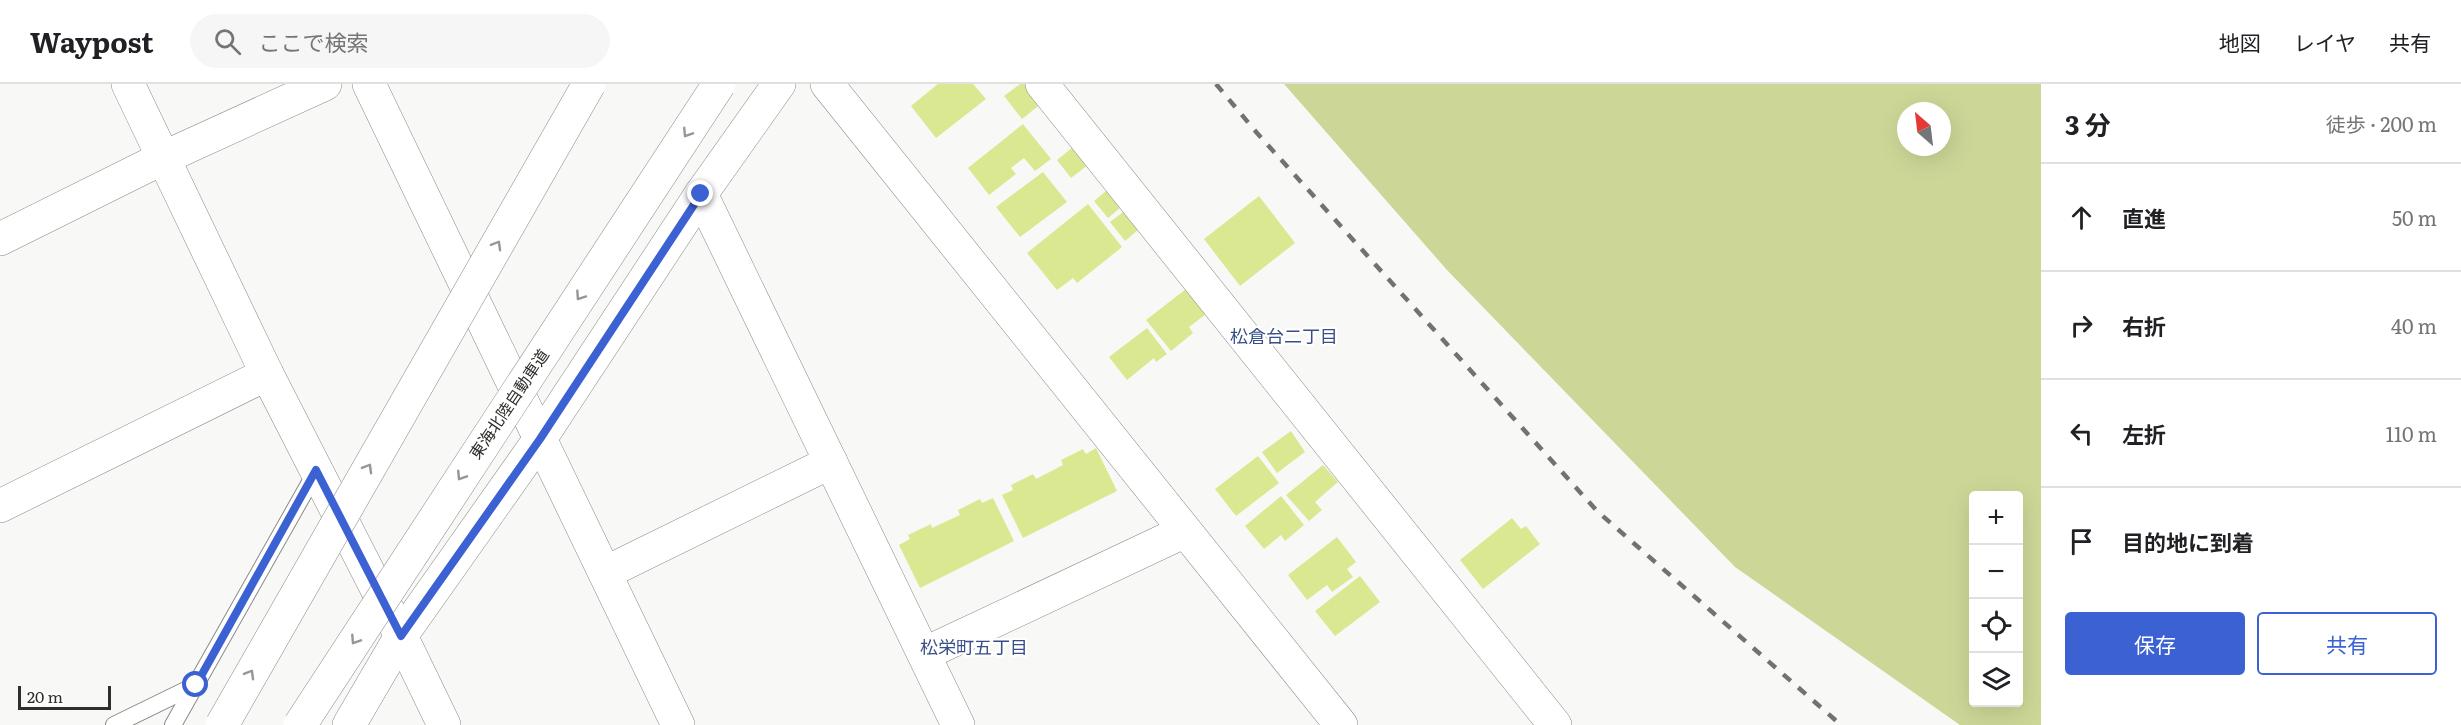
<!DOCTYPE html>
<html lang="ja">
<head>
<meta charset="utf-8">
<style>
  body { margin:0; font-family:Literata,"Noto Sans JP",serif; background:#f6f6f6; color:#202124 }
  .controls { position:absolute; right:18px; bottom:18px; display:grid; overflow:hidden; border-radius:6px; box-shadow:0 6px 24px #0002 }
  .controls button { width:54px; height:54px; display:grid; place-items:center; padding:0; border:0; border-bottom:2px solid #e0e0e0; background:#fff; color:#202124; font:30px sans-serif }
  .compass { position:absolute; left:1897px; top:18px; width:54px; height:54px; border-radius:50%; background:#fff; box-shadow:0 6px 24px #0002; rotate:332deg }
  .scale { position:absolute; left:18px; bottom:15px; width:93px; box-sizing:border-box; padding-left:6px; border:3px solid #2d2e2d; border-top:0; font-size:16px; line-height:21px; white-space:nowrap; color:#2d2e2d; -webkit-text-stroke:4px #fffffe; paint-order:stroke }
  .stop { position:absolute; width:18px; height:18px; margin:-14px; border:4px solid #3b61d2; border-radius:50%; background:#fff }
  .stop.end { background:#3b61d2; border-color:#fff; box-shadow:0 2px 6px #0008 }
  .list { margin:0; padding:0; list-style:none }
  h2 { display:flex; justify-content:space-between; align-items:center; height:78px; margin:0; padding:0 24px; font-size:26px }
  h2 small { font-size:20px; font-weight:400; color:#757577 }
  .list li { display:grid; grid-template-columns:39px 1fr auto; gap:18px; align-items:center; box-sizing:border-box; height:108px; padding:0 24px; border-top:2px solid #e0e0e0 }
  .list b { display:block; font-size:22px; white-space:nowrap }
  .list em { font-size:20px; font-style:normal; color:#757577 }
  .actions { display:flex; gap:12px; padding:18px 24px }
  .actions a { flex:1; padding:14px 0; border:2px solid #3b61d2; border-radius:6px; text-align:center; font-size:21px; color:#3b61d2 }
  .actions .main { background:#3b61d2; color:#fff }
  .icon { flex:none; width:33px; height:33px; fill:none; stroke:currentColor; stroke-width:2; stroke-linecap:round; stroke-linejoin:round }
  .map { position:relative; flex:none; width:2041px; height:641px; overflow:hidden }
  header { display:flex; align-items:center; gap:36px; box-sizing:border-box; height:84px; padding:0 30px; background:#fff; border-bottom:2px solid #e0e0e0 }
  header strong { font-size:28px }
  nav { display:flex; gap:33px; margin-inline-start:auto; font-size:21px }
  .search { width:420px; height:54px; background:#f6f6f6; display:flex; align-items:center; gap:15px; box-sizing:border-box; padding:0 21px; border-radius:33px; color:#757577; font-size:22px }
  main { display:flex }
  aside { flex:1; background:#fff }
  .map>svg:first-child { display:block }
</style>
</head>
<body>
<header>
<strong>Waypost</strong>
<div class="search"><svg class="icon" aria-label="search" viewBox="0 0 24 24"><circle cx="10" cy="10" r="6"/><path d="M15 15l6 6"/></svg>ここで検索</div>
<nav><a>地図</a><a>レイヤ</a><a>共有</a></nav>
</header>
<main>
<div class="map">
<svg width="2041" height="641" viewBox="0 0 2041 641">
  <rect width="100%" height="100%" fill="#f8f9f6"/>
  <path fill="#ccd797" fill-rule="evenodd" d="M1284,0H2041V641H1960L1735,483L1447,186ZM1906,27H1942V63H1906ZM1974,412H2018V618H1974Z"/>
  <g fill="#dae891">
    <path d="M938,0H973L986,15L936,54L911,22Z"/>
    <path d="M1020,0H1028L1042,19L1022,35L1004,12Z"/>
    <path d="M1023,40L1051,75L1035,87L1024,74L1011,84L1016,90L989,111L968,84Z"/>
    <path d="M1073,63L1088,81L1071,94L1057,76Z"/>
    <path d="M1043,88L1067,118L1020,153L996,123Z"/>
    <path d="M1106,107L1120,124L1108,134L1094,117Z"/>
    <path d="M1259,112L1295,159L1240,202L1204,155Z"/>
    <path d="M1088,120L1122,163L1077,199L1073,194L1057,206L1027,169Z"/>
    <path d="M1123,128L1138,146L1125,157L1110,138Z"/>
    <path d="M1186,205L1206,230L1189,243L1193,249L1171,267L1146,236Z"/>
    <path d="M1147,244L1167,270L1156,278L1154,274L1127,296L1109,273Z"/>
    <path d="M1291,347L1305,368L1277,389L1262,368Z"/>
    <path d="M1096,364L1117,407L1023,454L1002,411L1013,406L1011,401L1033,390L1036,395L1063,381L1061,376L1083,365L1086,370Z"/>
    <path d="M1258,372L1279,399L1236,432L1215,405Z"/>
    <path d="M1323,381L1338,398L1315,418L1322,426L1309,437L1286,411Z"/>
    <path d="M1281,412L1304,441L1285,457L1281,451L1264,465L1245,442Z"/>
    <path d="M993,414L1014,457L920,504L899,461L910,455L908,451L931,440L932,444L960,431L958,426L980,415L982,419Z"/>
    <path d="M1512,434L1521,445L1526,442L1540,460L1483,505L1460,476Z"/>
    <path d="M1337,453L1356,478L1347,485L1353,493L1332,508L1327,501L1307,516L1288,491Z"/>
    <path d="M1360,492L1380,518L1335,552L1315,527Z"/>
  </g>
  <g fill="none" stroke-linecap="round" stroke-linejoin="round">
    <g stroke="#8a8b88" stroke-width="18">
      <g id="lane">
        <path d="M114,641L196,601"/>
        <path d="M173,641L317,386"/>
      </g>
    </g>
    <g stroke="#8a8b88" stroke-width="34">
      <g id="street">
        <path d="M128,0L267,290L401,552L444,641"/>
        <path d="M827,0L1341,641"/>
        <path d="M1042,0L1555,641"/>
        <path d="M701,110L958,641"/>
        <path d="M0,155L163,74L325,0"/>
        <path d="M0,422L267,290"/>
        <path d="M605,489L831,378"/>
        <path d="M924,570L1185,447"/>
        <path d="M349,641L401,552L540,355L701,110L779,0"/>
      </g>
    </g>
    <g stroke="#8a8b88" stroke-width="34">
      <path id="secondary" d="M369,0L678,641"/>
    </g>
    <use href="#lane" stroke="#fff" stroke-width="16"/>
    <use href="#street" stroke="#fff" stroke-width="33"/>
    <use href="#secondary" stroke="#fff" stroke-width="33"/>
    <path stroke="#727371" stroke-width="4.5" stroke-dasharray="10 10" stroke-linecap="butt" d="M1216,0L1257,49L1597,427L1841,641"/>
    <g stroke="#8a8b88" stroke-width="34" stroke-linecap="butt">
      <g id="highway-bridge">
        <path d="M222,641L589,0"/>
        <path d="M300,641L719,0"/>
      </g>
    </g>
    <use href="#highway-bridge" stroke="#fff" stroke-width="33"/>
  </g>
  <defs><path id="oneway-chevron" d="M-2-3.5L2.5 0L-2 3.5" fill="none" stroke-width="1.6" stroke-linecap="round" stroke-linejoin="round" transform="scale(1.5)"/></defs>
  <g stroke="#969696">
    <use href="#oneway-chevron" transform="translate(687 49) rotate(123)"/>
    <use href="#oneway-chevron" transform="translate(497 161) rotate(-60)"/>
    <use href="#oneway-chevron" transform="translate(580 212) rotate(124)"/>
    <use href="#oneway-chevron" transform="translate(368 384) rotate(-60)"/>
    <use href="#oneway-chevron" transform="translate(461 392) rotate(123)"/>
    <use href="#oneway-chevron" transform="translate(355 556) rotate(123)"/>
    <use href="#oneway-chevron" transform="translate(250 590) rotate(-60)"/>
  </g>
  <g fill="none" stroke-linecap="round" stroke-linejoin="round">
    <path stroke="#3b61d2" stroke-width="8" d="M196,601L316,386L401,552L540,355L701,110"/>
  </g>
  <g text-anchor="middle" stroke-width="4.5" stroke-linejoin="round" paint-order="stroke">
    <g font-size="16" fill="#2d2e2d" stroke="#fffffe">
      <text transform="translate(509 320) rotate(-56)" y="6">東海北陸自動車道</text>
    </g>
    <g font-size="18" fill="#374e88" stroke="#fffffe">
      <text x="1284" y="259">松倉台二丁目</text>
      <text x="974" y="570">松栄町五丁目</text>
    </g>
  </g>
</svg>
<div class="controls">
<button>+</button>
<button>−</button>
<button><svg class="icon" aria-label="locate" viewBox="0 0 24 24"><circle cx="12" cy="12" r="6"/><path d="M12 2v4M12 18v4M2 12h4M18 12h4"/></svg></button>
<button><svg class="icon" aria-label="layers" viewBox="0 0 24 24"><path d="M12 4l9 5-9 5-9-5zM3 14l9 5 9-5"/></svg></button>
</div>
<svg class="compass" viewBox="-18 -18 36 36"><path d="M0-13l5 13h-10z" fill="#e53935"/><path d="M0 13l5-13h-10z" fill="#757577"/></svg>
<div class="scale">20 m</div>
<div class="stop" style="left:196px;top:601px"></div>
<div class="stop end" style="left:701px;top:110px"></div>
</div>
<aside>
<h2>3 分<small>徒歩 · 200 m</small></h2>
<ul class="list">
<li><svg class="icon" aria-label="ahead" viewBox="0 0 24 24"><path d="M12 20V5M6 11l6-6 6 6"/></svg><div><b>直進</b></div><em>50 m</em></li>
<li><svg class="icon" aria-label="right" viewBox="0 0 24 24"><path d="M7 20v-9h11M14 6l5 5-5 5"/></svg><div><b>右折</b></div><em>40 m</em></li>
<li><svg class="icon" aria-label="left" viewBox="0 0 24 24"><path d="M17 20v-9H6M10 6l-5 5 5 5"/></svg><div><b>左折</b></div><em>110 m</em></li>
<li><svg class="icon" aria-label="arrive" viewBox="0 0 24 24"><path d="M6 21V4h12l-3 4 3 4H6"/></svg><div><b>目的地に到着</b></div></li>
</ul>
<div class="actions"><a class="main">保存</a><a>共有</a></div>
</aside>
</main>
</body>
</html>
